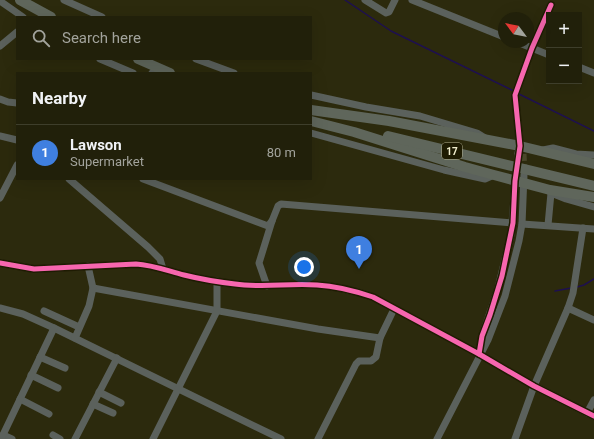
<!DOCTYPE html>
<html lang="en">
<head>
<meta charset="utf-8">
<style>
  body { margin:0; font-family:Roboto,sans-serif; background:#292813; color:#f1f3f6 }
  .controls { position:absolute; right:12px; top:12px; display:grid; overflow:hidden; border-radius:0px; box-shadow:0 4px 16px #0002 }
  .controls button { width:36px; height:36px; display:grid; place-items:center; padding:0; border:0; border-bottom:1px solid #3e3e2b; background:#21200a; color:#f1f3f6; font:20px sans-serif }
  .compass { position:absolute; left:498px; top:12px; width:36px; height:36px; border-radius:50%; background:#21200a; box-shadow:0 4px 16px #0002; rotate:302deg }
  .you { position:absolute; left:304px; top:267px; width:14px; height:14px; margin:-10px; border:3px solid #fff; border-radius:50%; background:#1a73e8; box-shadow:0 0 0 6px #1a73e833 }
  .badge { display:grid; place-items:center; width:26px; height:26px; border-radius:50%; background:#aca98a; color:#fff; font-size:13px; font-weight:700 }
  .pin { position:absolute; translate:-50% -33px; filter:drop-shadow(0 1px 2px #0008) }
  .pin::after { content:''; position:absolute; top:21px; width:14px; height:12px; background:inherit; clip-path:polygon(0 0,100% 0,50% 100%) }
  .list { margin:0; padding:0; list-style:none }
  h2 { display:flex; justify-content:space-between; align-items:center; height:52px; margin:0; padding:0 16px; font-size:17px }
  h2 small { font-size:13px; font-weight:400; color:#a2a39c }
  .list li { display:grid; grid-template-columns:26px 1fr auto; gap:12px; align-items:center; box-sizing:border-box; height:56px; padding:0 16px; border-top:1px solid #3e3e2b }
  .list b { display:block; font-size:15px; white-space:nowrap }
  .list p { margin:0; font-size:13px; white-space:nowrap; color:#a2a39c }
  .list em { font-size:13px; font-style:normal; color:#a2a39c }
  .icon { flex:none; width:22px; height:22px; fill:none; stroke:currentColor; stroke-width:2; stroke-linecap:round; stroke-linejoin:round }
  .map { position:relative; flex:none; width:594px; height:439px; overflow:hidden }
  .search { position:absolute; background:#21200a; box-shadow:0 4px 16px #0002; left:16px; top:16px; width:296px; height:44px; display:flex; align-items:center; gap:10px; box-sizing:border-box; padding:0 14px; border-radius:0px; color:#a2a39c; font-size:15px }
  .panel { position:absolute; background:#21200a; box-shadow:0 4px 16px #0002; left:16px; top:72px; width:296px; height:108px; border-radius:0px }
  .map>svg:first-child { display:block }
</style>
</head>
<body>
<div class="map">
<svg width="594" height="439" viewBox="0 0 594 439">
  <rect width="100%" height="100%" fill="#2c2a0d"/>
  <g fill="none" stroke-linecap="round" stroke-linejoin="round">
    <g stroke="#1e104f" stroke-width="1.5">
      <path d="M345,0L391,31L514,91"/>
      <path d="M519,94L594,131"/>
      <path d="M577,287L584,285L594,279"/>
      <path d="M555,291L571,288"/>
    </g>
    <g stroke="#4a472a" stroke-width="7" stroke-dasharray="7 3.5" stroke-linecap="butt">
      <path d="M523,154L524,172"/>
      <path d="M517,171L518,153"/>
    </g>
    <g stroke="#5b615c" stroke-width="7">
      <path d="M64,0L102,17"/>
      <path d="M365,0L386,13L389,12L395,0"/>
      <path d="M412,0L504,37"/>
      <path d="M0,1L23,17"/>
      <path d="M517,42L549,55"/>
      <path d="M0,46L17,32"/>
      <path d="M100,59L133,73"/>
      <path d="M196,59L234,73"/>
      <path d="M579,67L594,73"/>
      <path d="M152,73L153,72"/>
      <path d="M311,95L366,107L420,116L477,133L485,138"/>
      <path d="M0,99L8,102L17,103"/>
      <path d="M311,133L444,170L485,179L494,175"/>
      <path d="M0,136L17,140"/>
      <path d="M543,150L553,148L576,154L594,155"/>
      <path d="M518,153L520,146L515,95L532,48L551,5"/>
      <path d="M69,179L148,247L160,259L163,269"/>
      <path d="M143,179L268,226L272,221"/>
      <path d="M551,193L566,199L594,207"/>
      <path d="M0,198L17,165"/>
      <path d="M522,224L594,229"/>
      <path d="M548,225L551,193"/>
      <path d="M0,263L34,269L136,264C153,265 168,271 184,275C200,279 218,282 235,284C262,288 289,283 317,285C336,286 355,291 373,297L479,354L534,386L594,416"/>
      <path d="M267,286L259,263L272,221L278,206L281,204L513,223"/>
      <path d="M93,288L318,329L380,338"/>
      <path d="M0,308L23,314L54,328L281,439"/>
      <path d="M568,308L594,320"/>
      <path d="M44,311L79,327"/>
      <path d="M75,338L89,306L93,288L88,266"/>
      <path d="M480,350L482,336L497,292L511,235L516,173"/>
      <path d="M40,357L65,368"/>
      <path d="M31,375L58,388"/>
      <path d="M99,392L121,403"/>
      <path d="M20,399L49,414"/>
      <path d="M93,404L113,413"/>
      <path d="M587,413L594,400"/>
      <path d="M3,435L12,439"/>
      <path d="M53,435L60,439"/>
      <path d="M1,439L54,328"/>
      <path d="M75,439L117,358"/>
      <path d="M153,439L217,311V281"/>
      <path d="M318,439L356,364L359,361H371L376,357L380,338L394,309"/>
      <path d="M437,439L488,340L505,296L519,241L522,224L524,175"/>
      <path d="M515,439L534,386L568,308L573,293L583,228"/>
    </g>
    <g stroke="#5f665b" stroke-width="10">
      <path d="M20,0L51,17"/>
      <path d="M138,59L170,73"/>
      <path d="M311,110L389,121L520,146L594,164"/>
      <path d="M311,121L354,132L465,167L494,175L550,190L594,197"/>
      <path d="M388,136L594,186"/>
    </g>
    <g stroke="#1e1b02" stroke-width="8">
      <g id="cycleway">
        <path d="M0,263L34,269L136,264C153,265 168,271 184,275C200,279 218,282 235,284C262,288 289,283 317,285C336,286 355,291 373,297L479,354L534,386L594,416"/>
        <path d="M479,354L482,336L490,315L502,276L513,223L515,181L520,146L515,95L532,48L551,5"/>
      </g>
    </g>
    <use href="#cycleway" stroke="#f766af" stroke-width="5"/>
  </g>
  <g text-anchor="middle" stroke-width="4" stroke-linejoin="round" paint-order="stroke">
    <rect fill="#1e1b02" stroke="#b2af91" stroke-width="1" x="442" y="143" width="20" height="16" rx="3"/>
    <g font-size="10" font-weight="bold" fill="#f1eece">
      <text x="452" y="155">17</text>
    </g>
  </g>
</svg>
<div class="controls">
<button>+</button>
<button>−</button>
</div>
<svg class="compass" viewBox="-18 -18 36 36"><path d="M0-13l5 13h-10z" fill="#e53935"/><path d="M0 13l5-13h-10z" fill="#a2a39c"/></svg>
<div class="you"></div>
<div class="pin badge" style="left:359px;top:269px;background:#3f7fe0">1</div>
<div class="search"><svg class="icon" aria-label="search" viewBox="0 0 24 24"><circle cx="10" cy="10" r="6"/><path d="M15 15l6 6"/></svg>Search here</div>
<section class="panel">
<h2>Nearby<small></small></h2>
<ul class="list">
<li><span class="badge" style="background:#3f7fe0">1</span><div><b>Lawson</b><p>Supermarket</p></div><em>80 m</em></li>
</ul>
</section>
</div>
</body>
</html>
